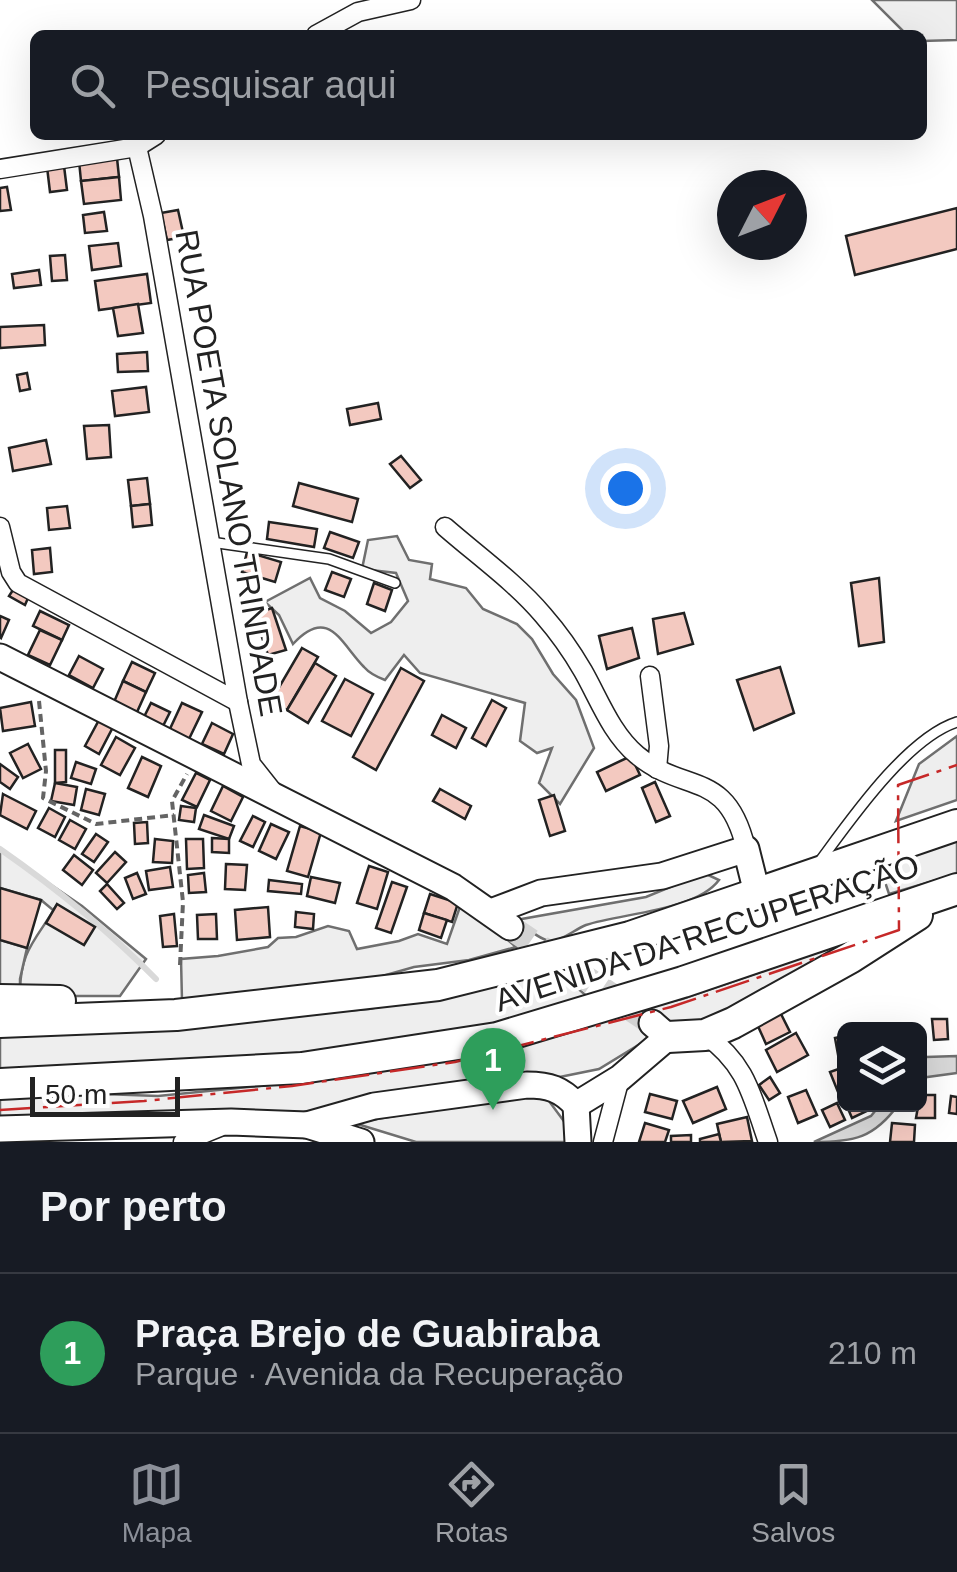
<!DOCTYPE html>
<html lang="pt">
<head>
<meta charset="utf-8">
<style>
  body { margin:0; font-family:Helvetica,sans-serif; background:#20242c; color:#f1f3f6 }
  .controls { position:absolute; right:30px; bottom:30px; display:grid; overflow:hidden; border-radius:15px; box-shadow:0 10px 40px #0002 }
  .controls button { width:90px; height:90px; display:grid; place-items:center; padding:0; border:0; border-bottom:2px solid #363941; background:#171b24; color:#f1f3f6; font:50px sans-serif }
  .compass { position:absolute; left:717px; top:170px; width:90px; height:90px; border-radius:50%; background:#171b24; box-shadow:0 10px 40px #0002; rotate:48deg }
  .scale { position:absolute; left:30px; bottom:25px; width:150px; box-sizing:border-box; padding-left:10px; border:5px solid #222; border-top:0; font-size:28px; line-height:35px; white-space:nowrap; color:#222; -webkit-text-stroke:8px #fff; paint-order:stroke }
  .you { position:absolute; left:625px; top:488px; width:35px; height:35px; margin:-25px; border:8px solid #fff; border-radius:50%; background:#1a73e8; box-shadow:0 0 0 15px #1a73e833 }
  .badge { display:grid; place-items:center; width:65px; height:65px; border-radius:50%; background:#8c9099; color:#fff; font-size:32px; font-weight:700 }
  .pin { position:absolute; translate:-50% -82px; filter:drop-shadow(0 2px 5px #0008) }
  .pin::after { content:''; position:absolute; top:52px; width:35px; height:30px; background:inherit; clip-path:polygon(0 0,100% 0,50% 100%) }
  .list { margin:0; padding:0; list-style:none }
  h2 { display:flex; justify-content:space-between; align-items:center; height:130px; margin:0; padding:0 40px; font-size:42px }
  h2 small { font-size:32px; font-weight:400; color:#9ea1a6 }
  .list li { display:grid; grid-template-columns:65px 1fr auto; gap:30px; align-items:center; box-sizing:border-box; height:160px; padding:0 40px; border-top:2px solid #363941 }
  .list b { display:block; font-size:38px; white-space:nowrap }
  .list p { margin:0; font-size:32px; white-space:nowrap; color:#9ea1a6 }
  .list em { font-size:32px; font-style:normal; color:#9ea1a6 }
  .icon { flex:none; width:55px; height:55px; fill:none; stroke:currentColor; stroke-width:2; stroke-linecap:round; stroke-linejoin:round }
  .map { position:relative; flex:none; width:957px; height:1142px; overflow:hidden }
  .search { position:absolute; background:#171b24; box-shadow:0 10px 40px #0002; left:30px; right:30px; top:30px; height:110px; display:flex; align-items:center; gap:25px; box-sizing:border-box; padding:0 35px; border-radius:15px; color:#9ea1a6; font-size:38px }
  .sheet { height:290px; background:#171b24 }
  nav { display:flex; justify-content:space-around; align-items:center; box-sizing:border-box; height:140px; border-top:2px solid #363941; background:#171b24; font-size:28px; color:#9ea1a6 }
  nav a { display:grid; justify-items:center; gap:5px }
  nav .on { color:#8c9099 }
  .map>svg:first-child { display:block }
</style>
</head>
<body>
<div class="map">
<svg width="957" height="1142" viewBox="0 0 957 1142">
  <rect width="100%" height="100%" fill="#fff"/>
  <g fill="#eee" stroke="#6f6f6f" stroke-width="2.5">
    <path d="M872,0H957V40L922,41V35H907Z"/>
    <path d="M397,536L409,560L432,564L430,579L466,588L483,609L517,624L532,639L553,674L576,700L594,748L560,804L539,783L552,748L537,753L520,741L525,703L420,673L404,655L385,680C377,677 370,674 364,667C341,644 329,605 293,644L279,615L265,602L310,578L320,598L345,611L371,633L391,622L408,601L396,573L362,569L368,540Z"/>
    <path d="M957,736V800L896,821L919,764Z"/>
    <path d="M957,838V874L889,894L879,864Z"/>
    <path d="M0,850L82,906L146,959L120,996H20C19,951 36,940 57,905L53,910L41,900L0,888Z"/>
    <path d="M704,873L719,880C696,911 622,913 586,925C575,929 561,942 550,941C539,940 525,926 516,920L646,897Z"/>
    <path d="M462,901L516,947L469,960L414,967L351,985L182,1001L181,959L218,956L268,947L278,938L296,937L328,926L349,931L357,949L399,941L418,934L447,944Z"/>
    <path d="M881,930L731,1020L663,1030L599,1069L540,1081L305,1113L0,1126V1096L75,1093L158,1096L289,1083L682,999Z"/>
    <path d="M557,970L590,999C543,1010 496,1024 449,1033C302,1060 149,1065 0,1069V1036L369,1009Z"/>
    <path d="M528,1093L546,1097L566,1124L567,1142H416L354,1123Z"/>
  </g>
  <path fill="#ededed" stroke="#6f6f6f" stroke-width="2.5" d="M0,940L27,948L20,979V996L0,995Z"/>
  <g fill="#d9d9d9" stroke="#6f6f6f" stroke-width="2.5">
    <path d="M957,1056V1073L920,1078V1062L926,1057Z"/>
    <path d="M880,1105H898C874,1138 854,1142 814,1142L871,1116Z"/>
  </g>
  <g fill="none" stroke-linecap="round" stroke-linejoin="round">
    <path stroke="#d9d9d9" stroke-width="6" d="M0,849C56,888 108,930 156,979"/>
  </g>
  <g fill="#f3c9c0" stroke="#222" stroke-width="2.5">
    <path d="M117,158L119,177L81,181L79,161Z"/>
    <path d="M64,166L67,190L50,192L47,167Z"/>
    <path d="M119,177L121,200L84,204L81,181Z"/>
    <path d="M7,187L11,210L0,211V188Z"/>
    <path d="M957,208V249L855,275L846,236Z"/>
    <path d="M178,210L184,237L167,240L161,213Z"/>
    <path d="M104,212L107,231L85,233L83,215Z"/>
    <path d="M118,243L121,266L92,270L89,246Z"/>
    <path d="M65,255L67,280L52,281L50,256Z"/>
    <path d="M39,270L41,285L14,288L12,274Z"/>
    <path d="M147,274L151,303L99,310L95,281Z"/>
    <path d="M138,304L143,333L118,336L113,308Z"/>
    <path d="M44,325L45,345L0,348V327Z"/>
    <path d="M147,352L148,371L118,372L117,354Z"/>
    <path d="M27,373L30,389L20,391L17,375Z"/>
    <path d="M146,387L149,412L115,416L112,391Z"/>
    <path d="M378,403L381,419L350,425L347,409Z"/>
    <path d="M109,425L111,457L87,459L84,426Z"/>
    <path d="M46,440L51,464L13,471L9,448Z"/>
    <path d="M401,456L421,480L410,488L390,464Z"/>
    <path d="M147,478L150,504L131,506L128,480Z"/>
    <path d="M299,483L358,499L352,522L293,506Z"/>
    <path d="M150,504L152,525L133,527L131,506Z"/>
    <path d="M67,506L70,528L49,530L47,508Z"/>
    <path d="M269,522L317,529L314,547L267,539Z"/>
    <path d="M330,532L359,542L353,558L324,548Z"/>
    <path d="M50,548L52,572L34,574L32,550Z"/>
    <path d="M247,552L281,562L275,582L242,572Z"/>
    <path d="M332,572L351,579L344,597L325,590Z"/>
    <path d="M879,578L884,642L859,646L851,583Z"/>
    <path d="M374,583L392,590L385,611L367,604Z"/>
    <path d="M13,590L28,598L25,605L9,596Z"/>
    <path d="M272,608L286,650L268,655L254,614Z"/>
    <path d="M40,611L69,625L62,640L33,626Z"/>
    <path d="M684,613L693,644L658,654L653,619Z"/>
    <path d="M0,616L9,620L1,638L0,637Z"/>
    <path d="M632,628L639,658L607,669L599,636Z"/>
    <path d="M40,630L62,640L50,665L28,655Z"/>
    <path d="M302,648L318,657L287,710L271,701Z"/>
    <path d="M79,656L103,669L93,688L69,675Z"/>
    <path d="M132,662L155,673L146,692L123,681Z"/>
    <path d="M315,663L336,676L308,723L287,710Z"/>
    <path d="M780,667L794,713L754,730L737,680Z"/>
    <path d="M401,668L424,681L376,770L353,757Z"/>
    <path d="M345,679L373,694L351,736L322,721Z"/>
    <path d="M123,681L146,692L137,712L114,702Z"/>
    <path d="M492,700L506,708L486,746L472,738Z"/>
    <path d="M31,702L35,726L3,731L0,708Z"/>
    <path d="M151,703L170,712L162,728L143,719Z"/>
    <path d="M182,703L202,712L188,741L169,731Z"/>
    <path d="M442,715L466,728L456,748L432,735Z"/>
    <path d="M99,720L113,727L99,754L85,746Z"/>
    <path d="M212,723L233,734L224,754L202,744Z"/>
    <path d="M116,737L135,748L120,775L101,765Z"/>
    <path d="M28,744L41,769L23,778L10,753Z"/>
    <path d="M55,750H66V782L55,783Z"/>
    <path d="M631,756L640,775L606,791L597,772Z"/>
    <path d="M142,757L161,766L148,797L128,788Z"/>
    <path d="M76,762L96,769L91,784L71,778Z"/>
    <path d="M0,764L18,777L10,789L0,782Z"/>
    <path d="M196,773L210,780L197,807L182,800Z"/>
    <path d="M655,782L670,816L656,822L642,788Z"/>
    <path d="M55,783L77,787L74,805L51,801Z"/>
    <path d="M223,786L243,797L231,821L211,811Z"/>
    <path d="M86,789L105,794L99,815L81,810Z"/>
    <path d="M440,789L471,806L465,819L433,801Z"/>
    <path d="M3,794L36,811L27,829L0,815Z"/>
    <path d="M554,795L565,831L550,836L539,800Z"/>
    <path d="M181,806L196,808L194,822L179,820Z"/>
    <path d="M49,808L65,817L55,837L38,828Z"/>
    <path d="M204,815L234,826L229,839L199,829Z"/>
    <path d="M253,816L265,822L253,847L240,841Z"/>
    <path d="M70,820L86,829L75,849L59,840Z"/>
    <path d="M147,822L148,843L135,844L134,823Z"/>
    <path d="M271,824L289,832L276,859L259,851Z"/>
    <path d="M300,826L321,832L308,877L287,871Z"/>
    <path d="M96,834L108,842L94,862L82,854Z"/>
    <path d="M212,838L229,839V853L212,852Z"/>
    <path d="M155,839L173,841L172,863L153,862Z"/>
    <path d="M186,839H203L204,868L187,869Z"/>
    <path d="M115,852L126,862L107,883L96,873Z"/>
    <path d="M74,855L93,870L82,885L63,870Z"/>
    <path d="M226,864L247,865L245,890L225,889Z"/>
    <path d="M369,866L388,872L377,909L357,903Z"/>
    <path d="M170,867L173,887L149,890L146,871Z"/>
    <path d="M137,873L146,894L133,899L125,878Z"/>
    <path d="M204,873L206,892L189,893L188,875Z"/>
    <path d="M311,877L340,883L335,903L307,896Z"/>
    <path d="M269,880L302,884L301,894L268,891Z"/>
    <path d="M392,882L407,887L391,933L376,928Z"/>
    <path d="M107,884L124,903L117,909L100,891Z"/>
    <path d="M0,888L41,900L27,948L0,940Z"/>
    <path d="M430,894L458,903L452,922L424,913Z"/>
    <path d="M57,904L95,927L84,945L46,923Z"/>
    <path d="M268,907L270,937L237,940L235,910Z"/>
    <path d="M296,912L314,914L313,929L295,927Z"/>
    <path d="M424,913L447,920L441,938L419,930Z"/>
    <path d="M174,914L177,946L163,947L160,916Z"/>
    <path d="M216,914L217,939H198L197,915Z"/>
    <path d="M780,1012L790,1032L766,1044L757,1024Z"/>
    <path d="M932,1019H947L948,1039L934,1040Z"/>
    <path d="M796,1033L808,1055L777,1072L766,1050Z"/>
    <path d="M844,1036V1059L839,1060L835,1038Z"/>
    <path d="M844,1067V1090L838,1092L830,1072Z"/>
    <path d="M770,1077L780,1093L769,1100L759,1085Z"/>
    <path d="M717,1087L726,1109L693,1123L683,1101Z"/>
    <path d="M806,1090L817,1115L798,1123L788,1097Z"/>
    <path d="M650,1094L677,1101L672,1119L645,1112Z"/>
    <path d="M920,1095H935V1118H916Z"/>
    <path d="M951,1096L957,1097V1114L949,1113Z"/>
    <path d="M837,1103L845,1120L830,1127L822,1110Z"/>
    <path d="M846,1104H864L867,1111L852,1118Z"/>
    <path d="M747,1117L752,1141L721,1142L717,1124Z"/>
    <path d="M645,1123L669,1130L665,1142H639Z"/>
    <path d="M892,1123L915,1125L914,1142H890Z"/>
    <path d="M719,1134L721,1142H700V1139Z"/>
    <path d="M691,1135V1142H671V1136Z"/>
  </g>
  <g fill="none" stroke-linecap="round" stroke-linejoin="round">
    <path stroke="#d3d3d3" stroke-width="25" stroke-dasharray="25 12" stroke-linecap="butt" d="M510,927L652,1023"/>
    <g stroke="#222" stroke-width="12">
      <g id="service">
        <path d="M211,542L329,559L395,583"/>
        <path d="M820,861C851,819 907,738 957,722"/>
      </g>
    </g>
    <g stroke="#222" stroke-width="21">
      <g id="minor">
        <path d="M316,35L358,12L411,0"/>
        <path d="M137,147L153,216L238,702L251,764L274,793"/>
        <path d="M0,169L137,147L156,135"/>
        <path d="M0,527L11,572L18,583L238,702"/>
        <path d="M445,527C477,555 515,582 543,615C557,631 572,652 583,671C599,699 611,733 637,755C685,795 727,768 746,849"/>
        <path d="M650,676L659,746L657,769"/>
        <path d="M705,1035C747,1064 752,1097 768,1142"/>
        <path d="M183,1142L220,1127"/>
        <path d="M603,1142L620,1078"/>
      </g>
    </g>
    <g stroke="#222" stroke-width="29">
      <g id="secondary">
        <path d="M0,657L453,887L510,927"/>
        <path d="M491,912L541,893L662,876L746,849L757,893"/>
        <path d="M576,1105L620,1078L668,1037L652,1023"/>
        <path d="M576,1105L578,1142"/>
        <path d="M307,1125L374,1106L527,1085C549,1085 561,1089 576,1105"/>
        <path d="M0,1129L231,1122L307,1125L361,1142"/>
      </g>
    </g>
    <g stroke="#222" stroke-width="34">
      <g id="trunk">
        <path d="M0,1000L60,1001"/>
        <path d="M0,1022L176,1015L438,985L630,937L957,825"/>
        <path d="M668,1037L705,1035L733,1023L850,958L917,915"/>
        <path d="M0,1084L302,1068L497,1038L683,982L957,889"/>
      </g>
    </g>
    <g stroke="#646464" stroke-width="4" stroke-dasharray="8 5" stroke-linecap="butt">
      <path d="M39,701L46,771L43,798L96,824L174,815"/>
      <path d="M180,965L183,902L172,801L187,774"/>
    </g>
    <use href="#service" stroke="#fff" stroke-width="9"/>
    <use href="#minor" stroke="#fff" stroke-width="18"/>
    <use href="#secondary" stroke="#fff" stroke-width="25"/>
    <use href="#trunk" stroke="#fff" stroke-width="30"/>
    <path stroke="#c62828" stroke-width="2.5" stroke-dasharray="35 8 5 8" stroke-linecap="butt" d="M0,1110L144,1101L292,1086L455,1062L671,1007L899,930L898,785L957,765"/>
  </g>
  <g text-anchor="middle" stroke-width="8" stroke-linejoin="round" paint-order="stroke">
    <g font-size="32" fill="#222" stroke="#fff">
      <text transform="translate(229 473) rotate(80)" y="11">RUA POETA SOLANO TRINDADE</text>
      <text transform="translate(707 933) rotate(-18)" y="11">AVENIDA DA RECUPERAÇÃO</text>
    </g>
  </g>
</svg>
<div class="controls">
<button><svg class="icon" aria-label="layers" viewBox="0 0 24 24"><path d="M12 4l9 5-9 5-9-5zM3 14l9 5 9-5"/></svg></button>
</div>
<svg class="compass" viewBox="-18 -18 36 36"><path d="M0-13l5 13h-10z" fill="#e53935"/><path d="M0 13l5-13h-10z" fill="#9ea1a6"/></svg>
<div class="scale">50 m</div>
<div class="you"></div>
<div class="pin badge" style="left:493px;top:1110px;background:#2e9e5b">1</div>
<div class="search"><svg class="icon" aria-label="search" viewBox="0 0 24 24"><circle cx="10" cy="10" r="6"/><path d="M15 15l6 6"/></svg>Pesquisar aqui</div>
</div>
<section class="sheet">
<h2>Por perto<small></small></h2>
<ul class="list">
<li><span class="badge" style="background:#2e9e5b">1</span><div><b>Praça Brejo de Guabiraba</b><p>Parque · Avenida da Recuperação</p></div><em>210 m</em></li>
</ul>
</section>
<nav>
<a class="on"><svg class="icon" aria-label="map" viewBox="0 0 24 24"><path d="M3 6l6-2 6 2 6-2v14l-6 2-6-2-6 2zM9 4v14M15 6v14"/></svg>Mapa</a>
<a><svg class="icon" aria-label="directions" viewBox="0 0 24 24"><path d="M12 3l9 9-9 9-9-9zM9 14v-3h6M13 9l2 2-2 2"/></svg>Rotas</a>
<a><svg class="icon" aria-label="saved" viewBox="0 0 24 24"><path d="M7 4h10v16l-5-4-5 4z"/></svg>Salvos</a>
</nav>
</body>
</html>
